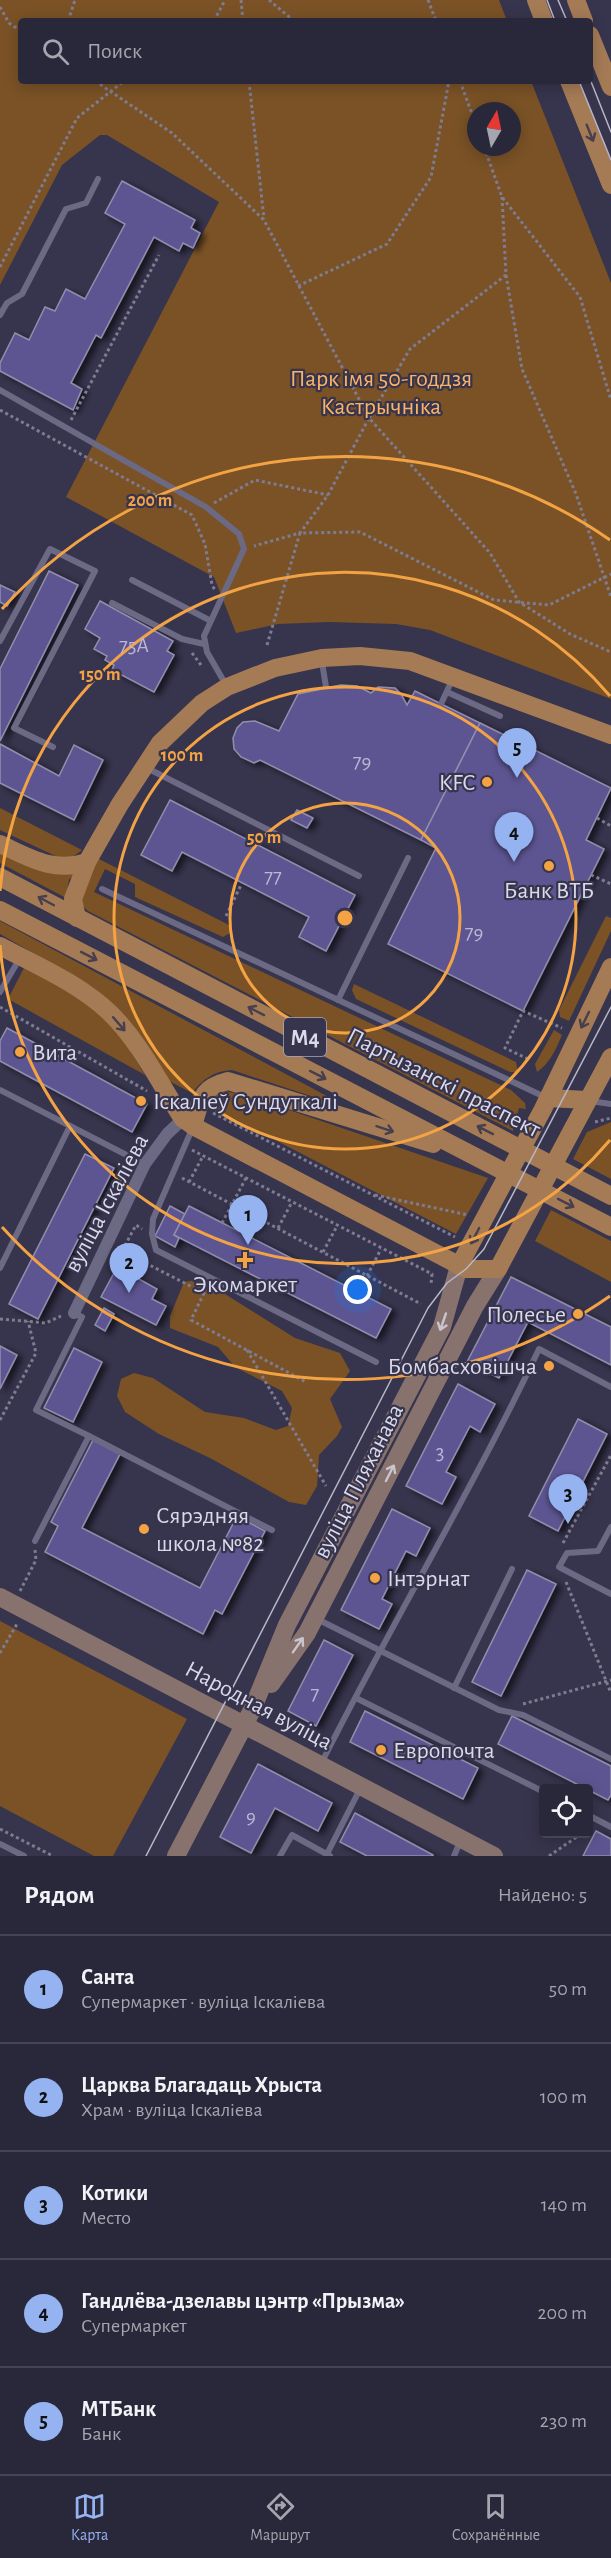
<!DOCTYPE html>
<html lang="ru">
<head>
<meta charset="utf-8">
<style>
  body { margin:0; font-family:"Alegreya Sans",sans-serif; background:#312f42; color:#f1f3f6 }
  .controls { position:absolute; right:18px; bottom:18px; display:grid; overflow:hidden; border-radius:6px; box-shadow:0 3px 15px #0003 }
  .controls button { width:54px; height:54px; display:grid; place-items:center; padding:0; border:0; border-bottom:2px solid #454454; background:#29273a; color:#f1f3f6; font:30px sans-serif }
  .compass { position:absolute; left:467px; top:102px; width:54px; height:54px; border-radius:50%; background:#29273a; box-shadow:0 3px 15px #0003; rotate:9deg }
  .you { position:absolute; left:358px; top:1290px; width:21px; height:21px; margin:-15px; border:4px solid #fff; border-radius:50%; background:#1a73e8; box-shadow:0 0 0 9px #1a73e833 }
  .badge { display:grid; place-items:center; width:39px; height:39px; border-radius:50%; background:#95b2f1; color:#111; font-size:20px; font-weight:700 }
  .pin { position:absolute; translate:-50% -50px; filter:drop-shadow(0 2px 3px #0008) }
  .pin::after { content:''; position:absolute; top:32px; width:21px; height:18px; background:inherit; clip-path:polygon(0 0,100% 0,50% 100%) }
  .list { margin:0; padding:0; list-style:none }
  h2 { display:flex; justify-content:space-between; align-items:center; height:78px; margin:0; padding:0 24px; font-size:26px }
  h2 small { font-size:20px; font-weight:400; color:#a5a5af }
  .list li { display:grid; grid-template-columns:39px 1fr auto; gap:18px; align-items:center; box-sizing:border-box; height:108px; padding:0 24px; border-top:2px solid #454454 }
  .list b { display:block; font-size:22px; white-space:nowrap }
  .list p { margin:0; font-size:20px; white-space:nowrap; color:#a5a5af }
  .list em { font-size:20px; font-style:normal; color:#a5a5af }
  .icon { flex:none; width:33px; height:33px; fill:none; stroke:currentColor; stroke-width:2; stroke-linecap:round; stroke-linejoin:round }
  .map { position:relative; flex:none; width:611px; height:1856px; overflow:hidden }
  .search { position:absolute; background:#29273a; box-shadow:0 3px 15px #0003; left:18px; right:18px; top:18px; height:66px; display:flex; align-items:center; gap:15px; box-sizing:border-box; padding:0 21px; border-radius:6px; color:#a5a5af; font-size:22px }
  .sheet { height:618px; background:#29273a }
  nav { display:flex; justify-content:space-around; align-items:center; box-sizing:border-box; height:84px; border-top:2px solid #454454; background:#29273a; font-size:16px; color:#a5a5af }
  nav a { display:grid; justify-items:center; gap:3px }
  nav .on { color:#95b2f1 }
  .map>svg:first-child { display:block }
</style>
</head>
<body>
<div class="map">
<svg width="611" height="1856" viewBox="0 0 611 1856">
  <defs>
    <filter id="shadow"><feDropShadow dx="5" dy="3" stdDeviation="3" flood-color="#0009"/></filter>
  </defs>
  <rect width="100%" height="100%" fill="#37344d"/>
  <g fill="#7a5226" fill-rule="evenodd">
    <path d="M0,0H499L507,21H21V81H531L611,283V699L430,630L396,624L329,622L278,624L236,633L214,577L66,497L219,202L107,135H100L62,165L0,285ZM476,111H512V147H476Z"/>
    <path d="M0,808L82,850L70,859H62L0,830Z"/>
    <path d="M0,853L75,873L69,880L66,898L0,863Z"/>
    <path d="M97,858L229,925L230,933L223,937L135,897V884L105,869L94,892L511,1090L525,1103L526,1109L519,1108L513,1131L88,911L78,902Z"/>
    <path d="M606,916L611,918V931L569,1021L560,1017L559,1010Z"/>
    <path d="M0,921L338,1102L335,1104L232,1070C214,1071 203,1079 192,1093L167,1080L129,1022L94,988L0,934Z"/>
    <path d="M25,966C52,982 86,997 108,1021C123,1037 134,1056 145,1075L8,999Z"/>
    <path d="M354,984L516,1062L518,1072H510L356,999L352,990Z"/>
    <path d="M554,1030L562,1035C556,1049 550,1063 537,1072L535,1064Z"/>
    <path d="M224,1091L245,1095L488,1178L456,1234L210,1106C212,1097 216,1095 224,1091Z"/>
    <path d="M611,1122V1179L573,1159L587,1132Z"/>
    <path d="M551,1210L611,1241V1282L535,1241Z"/>
    <path d="M201,1279L295,1338L340,1353L350,1371L330,1399L342,1427L337,1436L319,1455L317,1486L306,1505L289,1502L210,1458L159,1434L125,1412L117,1396L121,1379L134,1373L153,1378L205,1412L244,1418L276,1430L288,1426L292,1408L282,1391L235,1367L218,1347L170,1328V1316L184,1282Z"/>
    <path d="M0,1621L187,1719L113,1856H94L0,1806Z"/>
  </g>
  <g fill="#5d5591" stroke="#918eac" stroke-width="1.5" filter="url(#shadow)">
    <path d="M122,181L195,220L191,228L200,233L193,248L183,243L179,251L154,237L101,338L96,335L71,383L82,389L73,410L0,371V363L15,333L29,340L45,307L55,311L66,289L85,299L125,224L105,213Z"/>
    <path d="M49,571L78,585L0,741V669Z"/>
    <path d="M0,585L15,592L7,606L0,602Z"/>
    <path d="M100,601L173,641L167,651L174,655L154,692L112,670L114,665L105,660L107,656L94,649L100,638L85,629Z"/>
    <path d="M341,685L357,686L371,693L378,687L395,688L401,694L407,705L415,691L480,723L421,840L260,760L254,763L241,757L234,749L233,738L237,728L243,722L255,721L279,731L298,694Z"/>
    <path d="M480,723L611,788L586,840L604,849L523,1011L388,944L436,848L421,840Z"/>
    <path d="M0,744L59,776L74,745L103,760L74,820L0,783Z"/>
    <path d="M170,800L355,895L326,951L299,937L309,917L182,852L172,871L141,855Z"/>
    <path d="M297,810L313,818L307,828L291,820Z"/>
    <path d="M7,1028L147,1104L132,1132L0,1061V1041Z"/>
    <path d="M85,1154L114,1168L38,1319L9,1304Z"/>
    <path d="M170,1206L185,1214L174,1235L179,1238L175,1247L155,1236Z"/>
    <path d="M189,1206L391,1309L376,1338L174,1235Z"/>
    <path d="M120,1262L131,1267L128,1273L157,1289L152,1299L166,1306L156,1325L101,1297Z"/>
    <path d="M511,1277L611,1327V1365L528,1322L499,1378L467,1362Z"/>
    <path d="M104,1308L114,1314L105,1331L95,1325Z"/>
    <path d="M0,1346L17,1355L0,1389Z"/>
    <path d="M74,1348L102,1362L73,1422L44,1408Z"/>
    <path d="M458,1384L495,1404L480,1432L470,1426L446,1472L456,1477L442,1504L406,1486Z"/>
    <path d="M578,1419L607,1434L558,1531L529,1516Z"/>
    <path d="M93,1440L120,1454L82,1528L200,1588L237,1516L265,1531L222,1614L215,1610L203,1634L45,1552L58,1526L51,1522Z"/>
    <path d="M392,1509L430,1528L416,1556L406,1551L382,1599L392,1604L379,1629L341,1610Z"/>
    <path d="M527,1570L556,1584L501,1696L472,1682Z"/>
    <path d="M324,1640L353,1655L316,1726L288,1711Z"/>
    <path d="M365,1711L478,1768L463,1799L350,1742Z"/>
    <path d="M512,1716L611,1766V1795L608,1800L498,1744Z"/>
    <path d="M258,1764L332,1803L318,1831L275,1808L251,1853L220,1837Z"/>
    <path d="M355,1813L433,1855V1856H367L340,1842Z"/>
    <path d="M596,1831L611,1839V1856H583Z"/>
  </g>
  <g fill="none" stroke-linecap="round" stroke-linejoin="round">
    <g stroke="#7e7c91" stroke-width="3" stroke-dasharray="3 3" stroke-linecap="butt">
      <path d="M241,0L243,21"/>
      <path d="M269,0L294,21"/>
      <path d="M428,0L436,21"/>
      <path d="M0,7L9,23L21,31"/>
      <path d="M68,21L75,0"/>
      <path d="M214,21L225,0"/>
      <path d="M95,81L172,133L264,220L369,418L328,495L300,533L254,546"/>
      <path d="M249,81L264,219"/>
      <path d="M460,81L476,125"/>
      <path d="M484,147L502,197L580,297L611,400"/>
      <path d="M502,197L506,275L410,349L369,418L490,553L519,602L570,634L611,652"/>
      <path d="M0,267L77,118L124,81"/>
      <path d="M506,275L522,369L576,494L611,597"/>
      <path d="M298,286L387,244L431,177L449,81"/>
      <path d="M0,410L192,515L205,544L212,585L215,590"/>
      <path d="M71,420L159,255"/>
      <path d="M214,503L255,480L328,495"/>
      <path d="M267,645L300,533L360,532L494,600L549,605L611,574"/>
      <path d="M192,653L201,665"/>
      <path d="M597,818L611,826"/>
      <path d="M591,875L611,884"/>
      <path d="M226,916L242,883"/>
      <path d="M0,1007L147,1091"/>
      <path d="M528,1059L505,1048L523,1011L562,1028"/>
      <path d="M213,1113L455,1237"/>
      <path d="M595,1122L611,1118"/>
      <path d="M192,1150L432,1274L431,1284"/>
      <path d="M182,1178L421,1304"/>
      <path d="M189,1182L203,1156"/>
      <path d="M375,1195L468,1215"/>
      <path d="M222,1223L246,1178"/>
      <path d="M278,1228L292,1202"/>
      <path d="M122,1251L136,1225L142,1229"/>
      <path d="M323,1252L337,1226"/>
      <path d="M116,1259L122,1251L204,1293L191,1320L306,1382"/>
      <path d="M367,1276L381,1249"/>
      <path d="M0,1319L46,1323L61,1316"/>
      <path d="M247,1350L326,1486"/>
      <path d="M0,1420L36,1353L28,1321"/>
      <path d="M563,1543L611,1455"/>
      <path d="M566,1582L611,1693"/>
      <path d="M20,1591L36,1560L35,1550"/>
      <path d="M0,1653L17,1624"/>
      <path d="M523,1704L611,1680"/>
      <path d="M0,1829L53,1856"/>
      <path d="M549,1856L581,1834"/>
    </g>
    <g stroke="#6b6984" stroke-width="6">
      <path d="M0,315L7,303L22,294L66,209L86,203L98,179"/>
      <path d="M0,390L206,507L239,534L244,549L204,636L207,652L226,685"/>
      <path d="M132,580L209,620"/>
      <path d="M112,603L182,639L204,644"/>
      <path d="M0,641L50,549L95,571L14,728L53,747"/>
      <path d="M322,662L326,687"/>
      <path d="M447,692L500,716"/>
      <path d="M441,704L452,680"/>
      <path d="M147,768L359,876"/>
      <path d="M102,889L547,1098"/>
      <path d="M0,992L20,958"/>
      <path d="M338,1000L408,858"/>
      <path d="M0,1090L144,1164"/>
      <path d="M590,1101L611,1104"/>
      <path d="M193,1127L153,1219L152,1234L156,1250L376,1362"/>
      <path d="M0,1268L70,1126"/>
      <path d="M89,1436L272,1530"/>
      <path d="M611,1527L598,1551L567,1553L559,1567L611,1594"/>
      <path d="M35,1541L89,1436L36,1410L82,1317L74,1313"/>
      <path d="M317,1619L499,1710L523,1715L611,1759"/>
      <path d="M454,1688L512,1569"/>
      <path d="M356,1698L544,1792"/>
      <path d="M321,1764C391,1624 472,1491 539,1349L611,1387"/>
      <path d="M588,1815L611,1827"/>
      <path d="M0,1844L24,1856"/>
      <path d="M327,1854L360,1789"/>
      <path d="M280,1856L292,1835L330,1856"/>
      <path d="M454,1856L460,1842"/>
    </g>
    <path stroke="#6b6984" stroke-width="12" d="M74,1313L145,1164L167,1134L183,1119"/>
    <g stroke="#88726d" stroke-width="18">
      <path d="M0,1597L494,1856"/>
      <path d="M271,1684L307,1633L475,1306L498,1269"/>
      <path d="M176,1856L252,1710L287,1625L442,1327L459,1266"/>
    </g>
    <g stroke="#a57b55" stroke-width="18">
      <path d="M536,0L544,21"/>
      <path d="M576,0L584,21"/>
      <path d="M590,35L611,87"/>
      <path d="M569,81L611,185"/>
      <path d="M0,844C30,858 54,873 87,862"/>
      <path d="M0,877L611,1196"/>
      <path d="M0,910L611,1227"/>
      <path d="M77,918L73,899L87,862L120,804L160,743L202,703L227,687L275,668L322,658L360,656L410,661L611,735"/>
      <path d="M0,946C36,965 80,984 110,1013C140,1042 160,1084 183,1119L193,1126L466,1269H498L611,1057"/>
      <path d="M548,1098L587,1100"/>
      <path d="M193,1126C201,1100 200,1088 228,1081L433,1144"/>
      <path d="M459,1266L543,1109L611,967"/>
    </g>
    <g stroke="#b8b7c8" stroke-width="1.5">
      <path d="M547,0L555,21"/>
      <path d="M558,0L567,21"/>
      <path d="M590,79L611,132"/>
      <path d="M579,81L611,160"/>
      <path d="M146,1856L428,1308L447,1283L466,1269L484,1249L611,1007"/>
    </g>
  </g>
  <defs><path id="oneway-shaft" d="M-6 0H5M1.5-3L5.5 0L1.5 3" fill="none" stroke-width="1.6" stroke-linecap="round" stroke-linejoin="round" transform="scale(1.5)"/></defs>
  <g stroke="#483f4e">
    <use href="#oneway-shaft" transform="translate(590 133) rotate(68)"/>
    <use href="#oneway-shaft" transform="translate(46 901) rotate(-152)"/>
    <use href="#oneway-shaft" transform="translate(89 956) rotate(27)"/>
    <use href="#oneway-shaft" transform="translate(256 1011) rotate(-153)"/>
    <use href="#oneway-shaft" transform="translate(585 1020) rotate(116)"/>
    <use href="#oneway-shaft" transform="translate(119 1024) rotate(49)"/>
    <use href="#oneway-shaft" transform="translate(318 1075) rotate(27)"/>
    <use href="#oneway-shaft" transform="translate(385 1129) rotate(18)"/>
    <use href="#oneway-shaft" transform="translate(485 1130) rotate(-153)"/>
    <use href="#oneway-shaft" transform="translate(566 1203) rotate(27)"/>
    <use href="#oneway-shaft" transform="translate(475 1236) rotate(118)"/>
  </g>
  <g stroke="#cac4d0">
    <use href="#oneway-shaft" transform="translate(443 1322) rotate(109)"/>
    <use href="#oneway-shaft" transform="translate(390 1473) rotate(-63)"/>
    <use href="#oneway-shaft" transform="translate(298 1645) rotate(-55)"/>
  </g>
  <g fill="none" stroke="#f4a344" stroke-width="3">
    <circle cx="345" cy="918" r="115"/>
    <circle cx="345" cy="918" r="231"/>
    <path d="M610 1140A346 346 0 0 1 0 945M0 891A346 346 0 0 1 610 696"/>
    <path d="M610 1296A462 462 0 0 1 2 1227M2 609A462 462 0 0 1 610 540"/>
  </g>
  <g fill="#f4a344" stroke="#37344d" stroke-width="2">
    <circle cx="487" cy="782" r="6"/>
    <circle cx="549" cy="866" r="6"/>
    <circle cx="20" cy="1052" r="6"/>
    <circle cx="141" cy="1101" r="6"/>
    <path d="M242 1251h6v6h6v6h-6v6h-6v-6h-6v-6h6z"/>
    <circle cx="578" cy="1314" r="6"/>
    <circle cx="549" cy="1366" r="6"/>
    <circle cx="144" cy="1529" r="6"/>
    <circle cx="375" cy="1578" r="6"/>
    <circle cx="381" cy="1750" r="6"/>
  </g>
  <g text-anchor="middle" stroke-width="4.5" stroke-linejoin="round" paint-order="stroke">
    <g font-size="21" fill="#bbb8d3">
      <text x="134" y="652">75А</text>
      <text x="362" y="768">79</text>
      <text x="273" y="883">77</text>
      <text x="474" y="939">79</text>
      <text x="440" y="1459">3</text>
      <text x="315" y="1700">7</text>
      <text x="251" y="1823">9</text>
    </g>
    <rect fill="#37344d" stroke="#a9a8ba" stroke-width="1.5" x="284" y="1018" width="42" height="38" rx="4.5"/>
    <g font-size="22" font-weight="bold" fill="#dad9e9">
      <text x="305" y="1045">М4</text>
    </g>
    <g font-size="24" fill="#fab366" stroke="#37344d">
      <text x="381" y="386">Парк імя 50-годдзя<tspan x="381" dy="28">Кастрычніка</tspan></text>
    </g>
    <g font-size="24" fill="#dad9e9" stroke="#37344d" text-anchor="start">
      <text x="475" y="790" text-anchor="end">KFC</text>
      <text x="549" y="898" text-anchor="middle">Банк ВТБ</text>
      <text x="32" y="1060">Вита</text>
      <text x="153" y="1109">Іскаліеў Сундуткалі</text>
      <text x="245" y="1292" text-anchor="middle">Экомаркет</text>
      <text x="566" y="1322" text-anchor="end">Полесье</text>
      <text x="537" y="1374" text-anchor="end">Бомбасховішча</text>
      <text x="156" y="1523">Сярэдняя<tspan x="156" dy="28">школа №82</tspan></text>
      <text x="387" y="1586">Інтэрнат</text>
      <text x="393" y="1758">Европочта</text>
    </g>
    <g font-size="24" fill="#dad9e9" stroke="#37344d">
      <text transform="translate(444 1082) rotate(27)" y="8">Партызанскі праспект</text>
      <text transform="translate(106 1203) rotate(-62)" y="8">вуліца Іскаліева</text>
      <text transform="translate(358 1481) rotate(-63)" y="8">вуліца Пляханава</text>
      <text transform="translate(259 1705) rotate(28)" y="8">Народная вуліца</text>
    </g>
  </g>
  <circle cx="345" cy="918" r="9" fill="#f4a344" stroke="#37344d" stroke-width="3"/>
  <g font-size="18" text-anchor="middle" font-weight="bold" fill="#f4a344" stroke="#37344d" stroke-width="4.5" stroke-linejoin="round" paint-order="stroke">
    <text x="150" y="506">200 m</text>
    <text x="100" y="680">150 m</text>
    <text x="182" y="761">100 m</text>
    <text x="264" y="843">50 m</text>
  </g>
</svg>
<div class="controls">
<button><svg class="icon" aria-label="locate" viewBox="0 0 24 24"><circle cx="12" cy="12" r="6"/><path d="M12 2v4M12 18v4M2 12h4M18 12h4"/></svg></button>
</div>
<svg class="compass" viewBox="-18 -18 36 36"><path d="M0-13l5 13h-10z" fill="#e53935"/><path d="M0 13l5-13h-10z" fill="#a5a5af"/></svg>
<div class="you"></div>
<div class="pin badge" style="left:248px;top:1245px">1</div>
<div class="pin badge" style="left:129px;top:1293px">2</div>
<div class="pin badge" style="left:568px;top:1524px">3</div>
<div class="pin badge" style="left:514px;top:862px">4</div>
<div class="pin badge" style="left:517px;top:778px">5</div>
<div class="search"><svg class="icon" aria-label="search" viewBox="0 0 24 24"><circle cx="10" cy="10" r="6"/><path d="M15 15l6 6"/></svg>Поиск</div>
</div>
<section class="sheet">
<h2>Рядом<small>Найдено: 5</small></h2>
<ul class="list">
<li><span class="badge">1</span><div><b>Санта</b><p>Супермаркет · вуліца Іскаліева</p></div><em>50 m</em></li>
<li><span class="badge">2</span><div><b>Царква Благадаць Хрыста</b><p>Храм · вуліца Іскаліева</p></div><em>100 m</em></li>
<li><span class="badge">3</span><div><b>Котики</b><p>Место</p></div><em>140 m</em></li>
<li><span class="badge">4</span><div><b>Гандлёва-дзелавы цэнтр «Прызма»</b><p>Супермаркет</p></div><em>200 m</em></li>
<li><span class="badge">5</span><div><b>МТБанк</b><p>Банк</p></div><em>230 m</em></li>
</ul>
</section>
<nav>
<a class="on"><svg class="icon" aria-label="map" viewBox="0 0 24 24"><path d="M3 6l6-2 6 2 6-2v14l-6 2-6-2-6 2zM9 4v14M15 6v14"/></svg>Карта</a>
<a><svg class="icon" aria-label="directions" viewBox="0 0 24 24"><path d="M12 3l9 9-9 9-9-9zM9 14v-3h6M13 9l2 2-2 2"/></svg>Маршрут</a>
<a><svg class="icon" aria-label="saved" viewBox="0 0 24 24"><path d="M7 4h10v16l-5-4-5 4z"/></svg>Сохранённые</a>
</nav>
</body>
</html>
